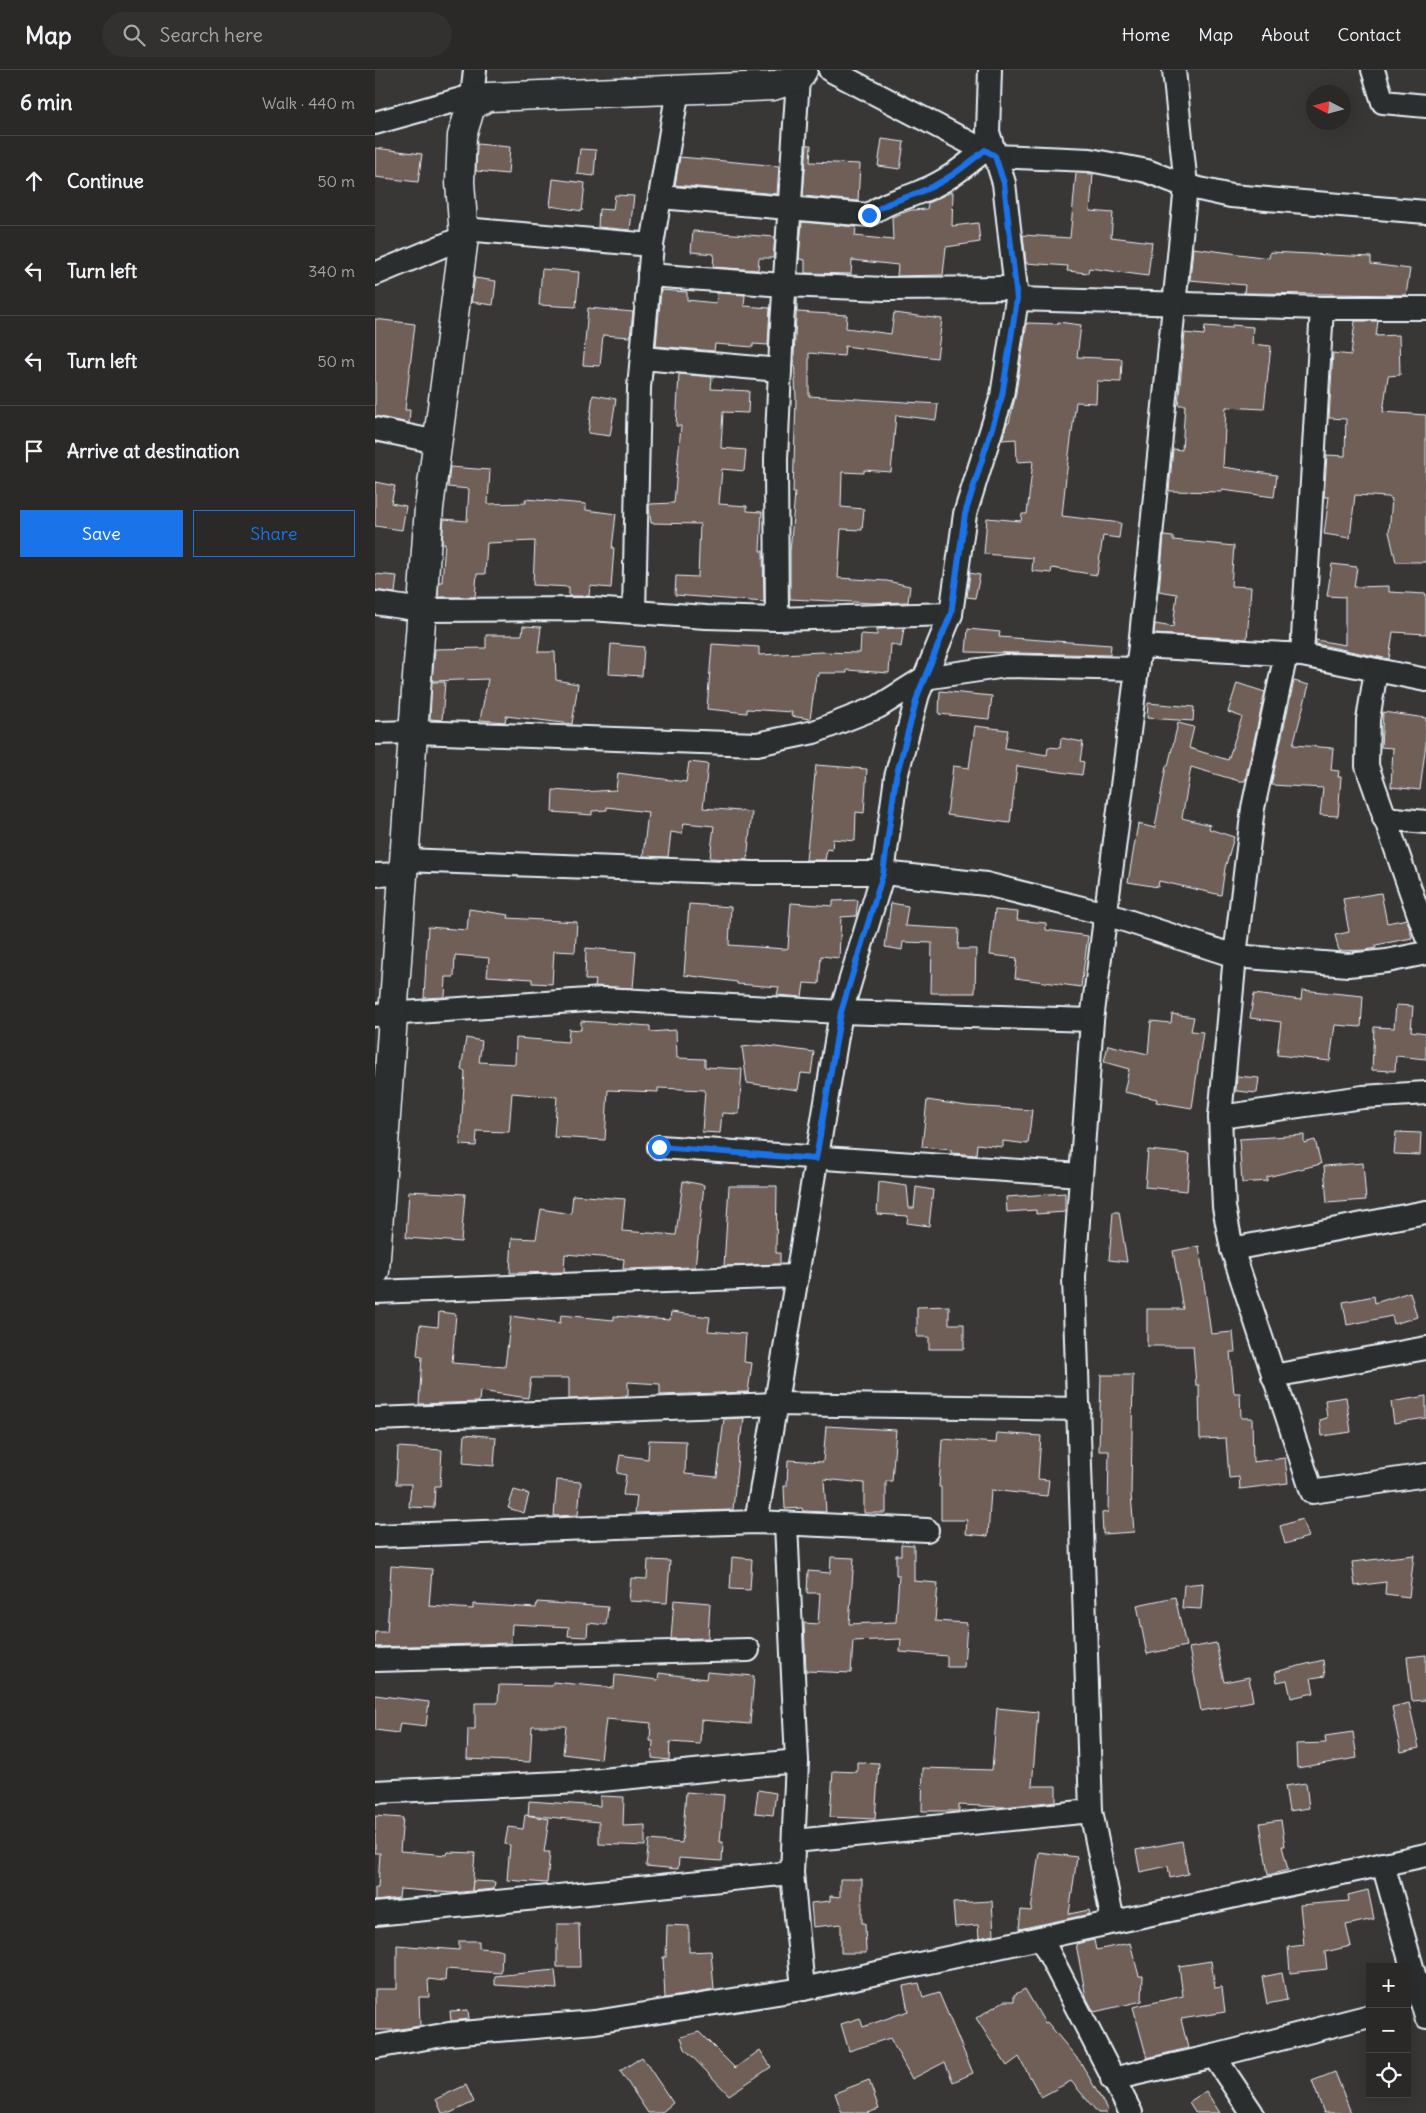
<!DOCTYPE html>
<html lang="en">
<head>
<meta charset="utf-8">
<style>
  body { margin:0; font-family:Delius,sans-serif; background:#323130; color:#f1f3f6 }
  .controls { position:absolute; right:15px; bottom:15px; display:grid; overflow:hidden; border-radius:0px; box-shadow:0 5px 20px #0002 }
  .controls button { width:45px; height:45px; display:grid; place-items:center; padding:0; border:0; border-bottom:1px solid #464545; background:#2a2928; color:#f1f3f6; font:25px sans-serif }
  .compass { position:absolute; left:931px; top:15px; width:45px; height:45px; border-radius:50%; background:#2a2928; box-shadow:0 5px 20px #0002; rotate:276deg }
  .stop { position:absolute; width:15px; height:15px; margin:-11px; border:4px solid #1a73e8; border-radius:50%; background:#fff }
  .stop.end { background:#1a73e8; border-color:#fff; box-shadow:0 1px 5px #0008 }
  .list { margin:0; padding:0; list-style:none }
  h2 { display:flex; justify-content:space-between; align-items:center; height:65px; margin:0; padding:0 20px; font-size:21px }
  h2 small { font-size:16px; font-weight:400; color:#a5a6a8 }
  .list li { display:grid; grid-template-columns:32px 1fr auto; gap:15px; align-items:center; box-sizing:border-box; height:90px; padding:0 20px; border-top:1px solid #464545 }
  .list b { display:block; font-size:19px; white-space:nowrap }
  .list em { font-size:16px; font-style:normal; color:#a5a6a8 }
  .actions { display:flex; gap:10px; padding:15px 20px }
  .actions a { flex:1; padding:11px 0; border:1px solid #1a73e8; border-radius:0px; text-align:center; font-size:18px; color:#1a73e8 }
  .actions .main { background:#1a73e8; color:#fff }
  .icon { flex:none; width:28px; height:28px; fill:none; stroke:currentColor; stroke-width:2; stroke-linecap:round; stroke-linejoin:round }
  .map { position:relative; flex:none; width:1051px; height:2043px; overflow:hidden }
  header { display:flex; align-items:center; gap:30px; box-sizing:border-box; height:70px; padding:0 25px; background:#2a2928; border-bottom:1px solid #464545 }
  header strong { font-size:24px }
  nav { display:flex; gap:28px; margin-inline-start:auto; font-size:18px }
  .search { width:350px; height:45px; background:#323130; display:flex; align-items:center; gap:12px; box-sizing:border-box; padding:0 18px; border-radius:28px; color:#a5a6a8; font-size:19px }
  main { display:flex }
  aside { flex:1; background:#2a2928 }
  .map>svg:first-child { display:block }
</style>
</head>
<body>
<header>
<strong>Map</strong>
<div class="search"><svg class="icon" aria-label="search" viewBox="0 0 24 24"><circle cx="10" cy="10" r="6"/><path d="M15 15l6 6"/></svg>Search here</div>
<nav><a>Home</a><a>Map</a><a>About</a><a>Contact</a></nav>
</header>
<main>
<aside>
<h2>6 min<small>Walk · 440 m</small></h2>
<ul class="list">
<li><svg class="icon" aria-label="ahead" viewBox="0 0 24 24"><path d="M12 20V5M6 11l6-6 6 6"/></svg><div><b>Continue</b></div><em>50 m</em></li>
<li><svg class="icon" aria-label="left" viewBox="0 0 24 24"><path d="M17 20v-9H6M10 6l-5 5 5 5"/></svg><div><b>Turn left</b></div><em>340 m</em></li>
<li><svg class="icon" aria-label="left" viewBox="0 0 24 24"><path d="M17 20v-9H6M10 6l-5 5 5 5"/></svg><div><b>Turn left</b></div><em>50 m</em></li>
<li><svg class="icon" aria-label="arrive" viewBox="0 0 24 24"><path d="M6 21V4h12l-3 4 3 4H6"/></svg><div><b>Arrive at destination</b></div></li>
</ul>
<div class="actions"><a class="main">Save</a><a>Share</a></div>
</aside>
<div class="map">
<svg width="1051" height="2043" viewBox="0 0 1051 2043">
  <rect width="100%" height="100%" fill="#383736"/>
  <filter id="ink" filterUnits="userSpaceOnUse"><feTurbulence type="fractalNoise" baseFrequency=".02" numOctaves="2"/><feDisplacementMap in="SourceGraphic" scale="10" xChannelSelector="R" yChannelSelector="G"/><feConvolveMatrix kernelMatrix="1 2 1 2 8 2 1 2 1" color-interpolation-filters="sRGB"/></filter>
  <g filter="url(#ink)">
    <g fill="#6f5e56" stroke="#e8f1f8">
      <path d="M507,69L529,72L525,99L503,96Z"/>
      <path d="M102,74L135,77L133,104L101,101Z"/>
      <path d="M432,75H436L435,92L485,94L483,131L428,126Z"/>
      <path d="M0,78L47,84L43,112L0,107Z"/>
      <path d="M205,79L221,80L219,106L202,104Z"/>
      <path d="M305,87L404,96L402,124L300,115Z"/>
      <path d="M701,103L718,104L715,141L738,143L736,167L777,172L773,206L714,198L713,203L692,201L693,196L651,193L648,165L695,168Z"/>
      <path d="M178,109L210,113L207,141L175,136Z"/>
      <path d="M576,122H578L577,156L603,153L605,172L571,177L568,205L522,206L523,195L477,190L476,204L430,203V190L424,189L427,152L481,157L480,166L518,170L517,147L536,140L552,139L553,133Z"/>
      <path d="M240,125L259,126L255,160L223,157L224,139L238,140Z"/>
      <path d="M318,161L400,167L398,188H384L383,200L338,197L339,184L316,182Z"/>
      <path d="M818,178L894,188L895,182L996,187V194L1035,199L1031,225L869,223L870,215L815,210Z"/>
      <path d="M167,199L204,202L201,237L164,235Z"/>
      <path d="M100,208L121,211L118,235L96,232Z"/>
      <path d="M286,220L312,222V230L341,233L342,223L370,225L369,236L395,238L393,275L378,274V277L340,274L339,281L281,276Z"/>
      <path d="M422,229V242L472,245L471,258L516,264L519,243L567,249L562,288L470,276L469,286L434,283V326L563,334L561,350L521,345L516,402L489,400V403L467,402L466,437L489,439L487,460L466,459L463,508L512,511L535,516L533,532L499,533L415,529V482L420,423H418L421,329L419,286Z"/>
      <path d="M213,238L258,242L255,267L228,265L225,296L208,295Z"/>
      <path d="M0,249L40,254L30,340H35L34,353L0,346Z"/>
      <path d="M980,251H1003L1001,266L1024,265L1025,305L1013,306L1008,342L1051,345V492H1021L1014,462L1017,429L1013,427L980,425L975,468L949,464L954,427H949L952,385L970,386L971,349L954,348L958,283L976,285Z"/>
      <path d="M683,252L706,255L702,287L747,289L746,312L722,311L721,333L701,332L691,407L687,446L746,453L744,468L728,466L722,505L677,498L676,503L657,501L658,488L609,484L612,448L646,451L647,444H652L658,391L642,392L641,369L627,370L632,353H634L640,328L652,253L683,254Z"/>
      <path d="M857,255L878,257L877,274L896,276L889,339L851,337L848,397L902,405L899,427L847,420V422L794,421L798,379L807,380L810,335H803L810,263L829,265L830,256L857,258Z"/>
      <path d="M304,304L337,307L336,319L374,321L373,343L348,342L346,378L371,380L369,401L347,399L344,434L372,436V441L387,442L385,481H388L389,532L300,525L301,506L323,507L325,454L276,453L274,437L275,434L299,433L306,356H301Z"/>
      <path d="M218,325L241,329L235,366L213,363Z"/>
      <path d="M75,397L115,400L113,434L151,433L150,429L211,434V440L241,444L237,478H239L236,518L215,516L214,526H194V517L158,515L160,471L112,473L110,504H102L100,527H63L64,512H67L70,473H67L69,449L92,451L94,419L73,417Z"/>
      <path d="M0,412L20,416L16,433L31,436L27,460L0,456Z"/>
      <path d="M789,466L798,467V470L859,476L856,516L876,517L872,569L779,564L780,554L798,557L802,524L784,521Z"/>
      <path d="M957,494L982,497L979,517L1014,516V522L1051,524V564L1018,562L1014,589L941,574V570L970,575V527L952,526Z"/>
      <path d="M595,503L605,505L600,528L592,527Z"/>
      <path d="M0,504L22,506L20,523L0,520Z"/>
      <path d="M148,556L166,557L163,582H180L181,610L203,614L197,654L131,646L130,652L105,650L113,609L57,611L60,579L111,578V565H147Z"/>
      <path d="M529,558L526,577L516,574L514,603L472,600V603H444V606H441L435,649L416,646L417,642L372,639V643L332,639L337,574L384,577V585L447,582L485,583L486,564L502,565V559Z"/>
      <path d="M593,559L625,562L624,567L736,575L735,585L591,582Z"/>
      <path d="M236,574L269,577L267,606L234,604Z"/>
      <path d="M919,611L934,615L918,675L958,678L956,700L964,701L963,707H966L963,746L945,745L948,718L896,715Z"/>
      <path d="M57,612H70L67,650L55,649Z"/>
      <path d="M862,613L890,622L870,711H864L816,697L807,748L835,755L834,759L859,767L850,798L846,825L784,811L783,817L753,812L763,754L780,758L791,696H793L803,653L819,657L814,678L853,690L867,647L853,642Z"/>
      <path d="M565,621L617,626L614,649L564,644Z"/>
      <path d="M773,633L819,637L818,651L772,648Z"/>
      <path d="M1008,642L1051,648V673L1045,720L1016,717L1018,678L1006,677Z"/>
      <path d="M600,656L633,660L630,678L672,685L673,677L685,678L686,668L708,672L705,691L709,692L707,705L642,696L635,753L572,745L578,696L594,698Z"/>
      <path d="M314,692L333,694L328,738L377,742L372,790L335,788L339,756L309,753L307,764L296,762L293,787L268,786L273,742L232,737V740L217,741V745L177,742L178,720L206,722L241,720L243,703L311,712Z"/>
      <path d="M441,695L492,699L489,743L481,742L480,771L458,769L457,780L452,779L450,790H431Z"/>
      <path d="M1006,823L1012,853L1032,849L1037,868L1001,875V878L991,880L964,881L960,865L974,862L968,829Z"/>
      <path d="M483,830L481,846L466,847L464,888L446,886L444,914L429,913L427,927L402,925L404,917L362,914V912L309,905L314,834L356,837L354,875L410,879L413,878L416,833L458,836V831Z"/>
      <path d="M516,833L533,836L530,856L584,859L583,879H601L600,923H556L557,873L528,872L527,880L510,877Z"/>
      <path d="M94,839L134,845L133,848L202,852L200,882L179,881L177,914L157,913V909L112,906L114,888L80,885L79,907H71L70,927L49,928L53,857L92,860Z"/>
      <path d="M620,840L643,842L642,850L671,853V860L713,866L706,917L640,908L642,888L615,885Z"/>
      <path d="M211,878L261,882L258,918L220,916L221,910H210Z"/>
      <path d="M927,920L988,926L986,957L960,955L955,991L902,985L906,952L875,948L879,924L926,930Z"/>
      <path d="M1021,935L1038,936L1036,961L1051,963V989L1021,986L1020,1001L997,1000L999,957L1019,958Z"/>
      <path d="M797,944L819,947L816,961L828,962L817,1038L781,1032L782,1029L749,1022L754,999L729,992L733,975L773,984L776,951L796,953Z"/>
      <path d="M206,951L275,956V962L301,960L302,988L330,989V997L367,999L364,1044L347,1043L345,1063L327,1062L330,1020L283,1018V1022L233,1020L230,1070L179,1067L182,1027L137,1023L134,1062L102,1061L101,1076L85,1075L90,1001L86,1000L91,968L107,971L104,992L140,994L141,968L193,972L194,959L206,960Z"/>
      <path d="M385,975L439,982L436,1004L426,1003L423,1020L372,1013L367,977Z"/>
      <path d="M862,1006L884,1008L882,1023L861,1021Z"/>
      <path d="M552,1030L592,1036L657,1040L653,1074L628,1071V1077L602,1074L601,1085L576,1083V1080L547,1077Z"/>
      <path d="M1021,1062L1046,1063L1045,1085L1019,1084Z"/>
      <path d="M929,1065V1073L940,1070L946,1094L892,1107V1111L867,1113L864,1069Z"/>
      <path d="M773,1080L815,1084L812,1121L770,1117Z"/>
      <path d="M988,1093L991,1130L952,1133L949,1096Z"/>
      <path d="M308,1111L329,1115L320,1197L248,1199L249,1189L190,1184L189,1202L135,1203L137,1168L161,1169L166,1139L196,1144L198,1125L250,1129L247,1161L301,1165Z"/>
      <path d="M504,1112L532,1116L534,1138H539L541,1117L558,1120L554,1156L532,1153L533,1146L502,1144Z"/>
      <path d="M354,1116H402L401,1183H405V1194L349,1196Z"/>
      <path d="M34,1121L90,1124L86,1172L31,1168Z"/>
      <path d="M690,1123V1142L661,1144V1140L632,1142L631,1127Z"/>
      <path d="M738,1142H744L752,1192L734,1190Z"/>
      <path d="M824,1176L836,1264L858,1262L860,1282H855L859,1323H865L866,1348H877L878,1392L910,1388L913,1413L865,1419L864,1407L854,1408L851,1368L825,1369L824,1315H821L818,1276H772V1239H808L798,1181Z"/>
      <path d="M1035,1222L1042,1247L1019,1254L1017,1246L972,1255L968,1232L999,1226L1000,1233Z"/>
      <path d="M574,1236V1254H589V1279H554V1267H542V1237Z"/>
      <path d="M64,1242L81,1244L77,1293L130,1297L136,1246L185,1253L186,1245L239,1250V1246L295,1250L296,1242L335,1247L333,1261L371,1264L369,1292L377,1293L373,1322L285,1325V1314L253,1312V1326L194,1329V1308H156L153,1328L105,1321L104,1332L44,1334L47,1287L42,1286L45,1255L63,1257Z"/>
      <path d="M726,1305H758L756,1424L759,1462L728,1464L727,1443L733,1442L734,1381H724Z"/>
      <path d="M1051,1326V1348L1019,1353L1016,1332Z"/>
      <path d="M971,1327L976,1362L947,1366L945,1350L952,1348L950,1330Z"/>
      <path d="M369,1348L367,1365H365L358,1440L260,1443L262,1426L248,1425L251,1405L242,1403L245,1385L273,1389L274,1370L311,1371L310,1404L342,1407L349,1349Z"/>
      <path d="M451,1356L521,1360L517,1411H511V1443H489V1413L449,1409L451,1442L428,1441L427,1438L410,1439L409,1416H412L413,1390L448,1392Z"/>
      <path d="M622,1363L666,1366L663,1409L674,1410L672,1426L616,1420L613,1466L591,1464L592,1450H566V1417H564L567,1369L621,1373Z"/>
      <path d="M90,1364L121,1367L119,1396L88,1393Z"/>
      <path d="M23,1377L67,1380L65,1416H60L59,1438L34,1437L36,1414H21Z"/>
      <path d="M182,1410L206,1412L203,1445L179,1446Z"/>
      <path d="M139,1420L154,1424L149,1443L133,1438Z"/>
      <path d="M927,1449L933,1467L910,1474L905,1456Z"/>
      <path d="M526,1474L539,1475V1511L563,1513L560,1551L592,1553L589,1597H572V1586L525,1582L526,1569L478,1571L476,1603L431,1601L429,1553L443,1554L445,1523H432L433,1501L455,1503L456,1487L479,1488L474,1554L521,1552L524,1505H521V1485H526Z"/>
      <path d="M1039,1485L1034,1527L1010,1524L1011,1512L980,1516L977,1492Z"/>
      <path d="M357,1487L377,1489L375,1520L355,1519Z"/>
      <path d="M273,1490L295,1491L292,1533L254,1531L256,1508L272,1509Z"/>
      <path d="M16,1496L57,1499L54,1536L98,1539V1534L161,1538L162,1532L233,1537L231,1555L213,1553L212,1567L193,1566L194,1557L137,1554L136,1573L0,1577V1562H12Z"/>
      <path d="M828,1513L826,1539L807,1538L809,1515Z"/>
      <path d="M800,1527L811,1576L772,1584L762,1535Z"/>
      <path d="M299,1530L335,1533L333,1568L296,1569Z"/>
      <path d="M841,1573L849,1612L874,1607L878,1631L826,1641L814,1578Z"/>
      <path d="M1051,1585V1630L1037,1631L1032,1587Z"/>
      <path d="M948,1590L950,1606L936,1608L939,1623L916,1628L912,1610L902,1612L900,1602Z"/>
      <path d="M332,1602L379,1606L375,1654L326,1650L325,1674L295,1672L294,1690L277,1688L278,1671H275L276,1653L231,1649L226,1689L188,1684L191,1656H157L155,1692L92,1689L93,1659H100V1633H123L124,1615L177,1616L178,1612L239,1618L240,1605L283,1610L284,1603L331,1609Z"/>
      <path d="M0,1625L54,1632L51,1656L25,1653L23,1663L0,1660Z"/>
      <path d="M1034,1633L1044,1678L1026,1682L1017,1637Z"/>
      <path d="M622,1638L663,1642L657,1716H681V1731L629,1737L584,1735V1741H547L548,1698L617,1700Z"/>
      <path d="M978,1662L982,1688L922,1698L921,1674L951,1673L950,1666Z"/>
      <path d="M482,1692L504,1693L500,1749L455,1747L458,1701L482,1702Z"/>
      <path d="M931,1713L934,1738L914,1741L910,1716Z"/>
      <path d="M383,1720L401,1723L398,1745L380,1743Z"/>
      <path d="M311,1722L349,1725L345,1772H348L347,1791L304,1788L303,1799L271,1796L274,1770L307,1773Z"/>
      <path d="M225,1726L249,1727L248,1756L270,1755V1776L224,1774V1752L153,1745L154,1731L225,1736Z"/>
      <path d="M150,1745L174,1749L169,1782H175L172,1813L132,1810L135,1775L130,1774L133,1757L148,1759Z"/>
      <path d="M0,1746L28,1748L25,1781L72,1785L73,1782L100,1783L97,1821L78,1823L25,1819L24,1828L0,1831V1818H3L5,1783H0Z"/>
      <path d="M906,1750L910,1776H907L913,1800L893,1805L885,1753Z"/>
      <path d="M807,1771L813,1804L795,1808L793,1796L765,1802L761,1780Z"/>
      <path d="M664,1782L702,1787L694,1844L714,1840L715,1844L644,1859L646,1840L656,1841Z"/>
      <path d="M465,1809H487V1853H490L491,1883H466V1854L438,1857L436,1833L455,1831V1826L465,1827Z"/>
      <path d="M98,1811L120,1812L119,1819L97,1821Z"/>
      <path d="M993,1820L999,1849L971,1855L976,1876L950,1882L952,1899L915,1903L913,1877L929,1875L925,1835L974,1831L973,1825Z"/>
      <path d="M617,1831L619,1865L604,1868L603,1855L580,1857L578,1833Z"/>
      <path d="M182,1854H204L205,1897H182Z"/>
      <path d="M292,1855L314,1856V1882L336,1881L339,1920L290,1928L288,1887H291Z"/>
      <path d="M719,1870L721,1880L755,1873L764,1906H768L767,1931L719,1942L711,1927L701,1874Z"/>
      <path d="M84,1871H104V1878L127,1880L126,1903L71,1899L70,1911L53,1909L54,1927H44L45,1956L19,1960H0V1919H22V1875L84,1880Z"/>
      <path d="M836,1891L840,1918L847,1917L850,1942L806,1949L813,1978L772,1988L758,1937L808,1926L804,1896Z"/>
      <path d="M180,1900L182,1919L120,1915V1906Z"/>
      <path d="M907,1903L912,1930L892,1934L887,1907Z"/>
      <path d="M544,1913L548,1928L564,1923L598,2003L578,2012L570,1992L537,2009L515,1968L474,1981L466,1954L485,1948L488,1957L533,1941L528,1916Z"/>
      <path d="M650,1919L670,1953L672,1952L706,1993L733,2041L731,2043H723L696,2011L666,2027L644,1987L632,1996L601,1948L629,1931H639V1925Z"/>
      <path d="M93,1940L94,1949L76,1951L75,1941Z"/>
      <path d="M324,1962L360,1998L385,1980L396,1997L354,2025L310,1979L306,1967Z"/>
      <path d="M267,1987L298,2033L286,2043H273L245,2001Z"/>
      <path d="M960,2002L976,2043H949L937,2011Z"/>
      <path d="M494,2010L504,2039L492,2043H467L460,2023Z"/>
      <path d="M91,2015L99,2032L75,2043H67L61,2029Z"/>
      <path d="M831,2021L845,2043H821L814,2032Z"/>
    </g>
    <g fill="none" stroke-linecap="round" stroke-linejoin="round">
      <g stroke="#e8f1f8" stroke-width="26">
        <g id="minor">
          <path d="M455,0L620,86L715,90L772,101L811,116L856,126L1051,142"/>
          <path d="M998,0L1008,32L1051,36"/>
          <path d="M96,36L100,0"/>
          <path d="M0,53L97,26"/>
          <path d="M285,127L494,145C512,131 527,130 547,121C571,112 590,96 610,80"/>
          <path d="M89,159L277,175"/>
          <path d="M0,204L89,167"/>
          <path d="M274,205L409,215L511,219L640,218"/>
          <path d="M642,229L947,238H1051"/>
          <path d="M267,288L405,300"/>
          <path d="M0,359L62,372"/>
          <path d="M0,533L47,540L215,539L331,547L402,549L576,544"/>
          <path d="M259,542L264,318L277,175L303,19"/>
          <path d="M402,549L401,389L407,255L423,8"/>
          <path d="M765,576L927,585L1051,610"/>
          <path d="M911,584L878,738L860,886L845,1047L849,1137L857,1179L937,1422L1051,1405"/>
          <path d="M927,585L947,238"/>
          <path d="M1001,600L993,650L992,696L1051,865"/>
          <path d="M0,663L38,662L382,674L439,662L503,637L549,608L631,596L762,599"/>
          <path d="M1009,748L1051,752"/>
          <path d="M29,790L378,803H508L611,814L731,844L860,886L973,895L1012,891L1051,883"/>
          <path d="M0,805L28,804"/>
          <path d="M0,945L227,929L466,942L717,950"/>
          <path d="M845,1047L988,1027L1051,1023"/>
          <path d="M284,1077L706,1105"/>
          <path d="M857,1179L1051,1142"/>
          <path d="M0,1222L422,1206"/>
          <path d="M898,1306L1051,1278"/>
          <path d="M0,1349L401,1334L704,1339"/>
          <path d="M381,1452L466,942L508,803L521,707L543,624L576,544L590,444L627,326L642,229L629,113L613,62L615,0"/>
          <path d="M411,1454L422,1691L417,1803L428,1919"/>
          <path d="M0,1466L381,1452L552,1460"/>
          <path d="M0,1590L373,1580"/>
          <path d="M0,1722L206,1712L422,1691"/>
          <path d="M420,1771L716,1741"/>
          <path d="M1008,1794L1051,1947"/>
          <path d="M0,1844L417,1803"/>
          <path d="M738,1852L716,1741L699,1207L717,950L765,576L811,116L799,0"/>
          <path d="M666,1868L756,2043"/>
          <path d="M0,1977L74,1964L220,1952L428,1919L1051,1785"/>
          <path d="M839,1986L877,2043"/>
          <path d="M737,2009L839,1986L995,1946"/>
        </g>
      </g>
      <g stroke="#e8f1f8" stroke-width="31">
        <path id="tertiary" d="M0,1201L54,438L89,167L85,112L87,66L96,36L113,27L398,16L423,8L428,0"/>
      </g>
      <use href="#minor" stroke="#2a2d2e" stroke-width="22"/>
      <use href="#tertiary" stroke="#2a2d2e" stroke-width="28"/>
    </g>
  </g>
  <g fill="none" stroke-linecap="round" stroke-linejoin="round" filter="url(#ink)">
    <path stroke="#1a73e8" stroke-width="6" d="M284,1077L441,1089L466,942L508,804L521,707L543,624L576,544L590,444L627,326L642,229L629,113L620,86L610,80C590,96 571,112 547,121C527,130 512,131 494,145"/>
  </g>
</svg>
<div class="controls">
<button>+</button>
<button>−</button>
<button><svg class="icon" aria-label="locate" viewBox="0 0 24 24"><circle cx="12" cy="12" r="6"/><path d="M12 2v4M12 18v4M2 12h4M18 12h4"/></svg></button>
</div>
<svg class="compass" viewBox="-18 -18 36 36"><path d="M0-13l5 13h-10z" fill="#e53935"/><path d="M0 13l5-13h-10z" fill="#a5a6a8"/></svg>
<div class="stop" style="left:284px;top:1077px"></div>
<div class="stop end" style="left:494px;top:145px"></div>
</div>
</main>
</body>
</html>
